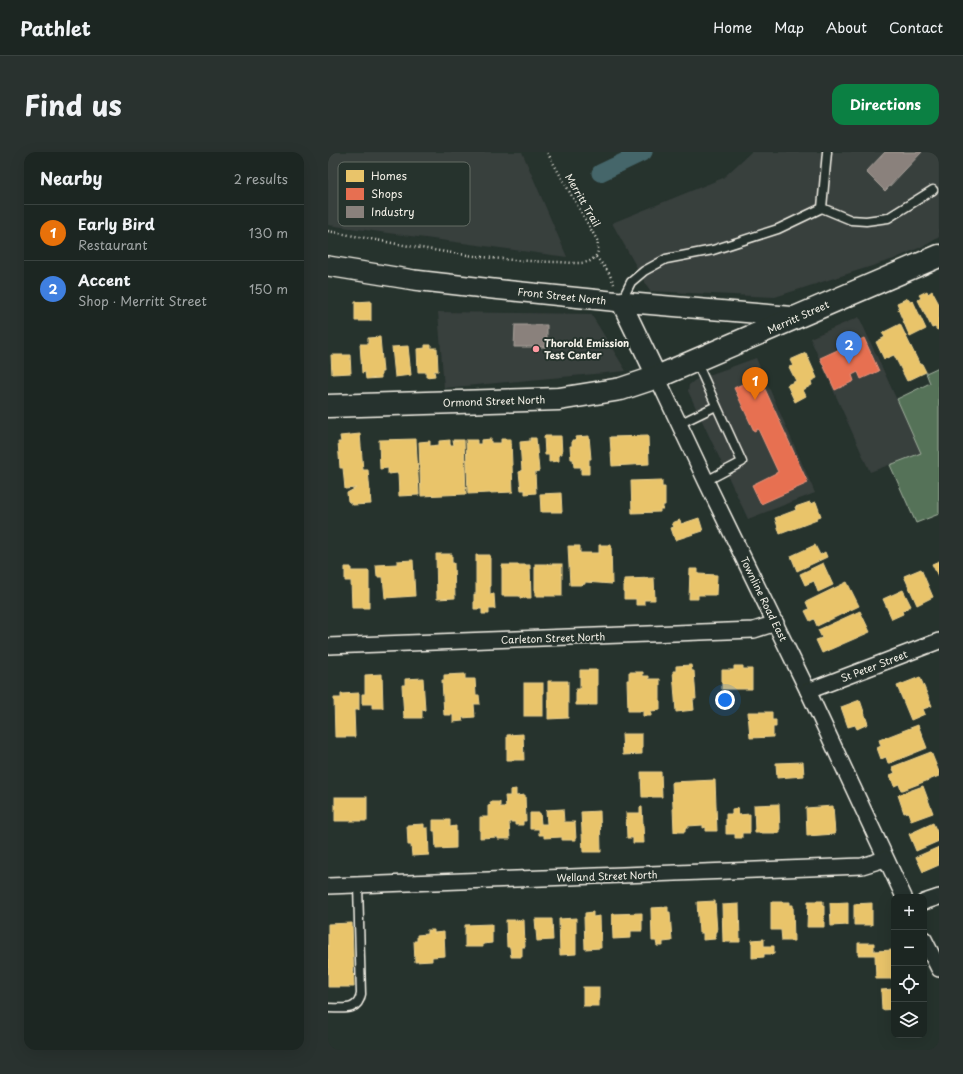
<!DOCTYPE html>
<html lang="en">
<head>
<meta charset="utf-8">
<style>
  body { margin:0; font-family:"Playpen Sans",sans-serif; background:#29322f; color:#f1f3f6 }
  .controls { position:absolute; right:12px; bottom:12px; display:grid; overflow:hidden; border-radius:8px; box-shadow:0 4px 16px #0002 }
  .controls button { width:36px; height:36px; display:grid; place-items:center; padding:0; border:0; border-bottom:1px solid #3a4340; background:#1c2622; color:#f1f3f6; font:20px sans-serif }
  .you { position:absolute; left:397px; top:548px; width:14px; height:14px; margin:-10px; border:3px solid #fff; border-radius:50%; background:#1a73e8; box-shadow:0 0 0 6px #1a73e833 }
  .badge { display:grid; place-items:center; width:26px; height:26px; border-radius:50%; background:#0b8043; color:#fff; font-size:13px; font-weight:700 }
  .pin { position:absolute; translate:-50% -33px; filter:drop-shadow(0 1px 2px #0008) }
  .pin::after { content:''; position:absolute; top:21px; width:14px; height:12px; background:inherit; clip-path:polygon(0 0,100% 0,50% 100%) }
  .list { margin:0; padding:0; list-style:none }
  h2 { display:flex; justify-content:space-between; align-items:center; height:52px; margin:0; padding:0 16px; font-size:17px }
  h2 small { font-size:13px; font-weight:400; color:#a0a5a5 }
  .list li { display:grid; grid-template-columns:26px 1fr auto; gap:12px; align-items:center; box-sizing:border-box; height:56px; padding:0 16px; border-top:1px solid #3a4340 }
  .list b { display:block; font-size:15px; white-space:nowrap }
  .list p { margin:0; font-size:13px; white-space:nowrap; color:#a0a5a5 }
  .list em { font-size:13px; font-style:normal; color:#a0a5a5 }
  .icon { flex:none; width:22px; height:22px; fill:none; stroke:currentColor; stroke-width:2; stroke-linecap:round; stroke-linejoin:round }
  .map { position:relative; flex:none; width:611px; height:898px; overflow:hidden; border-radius:12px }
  header { display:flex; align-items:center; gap:24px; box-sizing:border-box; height:56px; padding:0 20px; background:#1c2622; border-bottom:1px solid #3a4340 }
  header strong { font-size:19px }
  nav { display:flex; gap:22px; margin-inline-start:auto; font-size:14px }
  .intro { display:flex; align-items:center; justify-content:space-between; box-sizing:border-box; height:96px; padding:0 24px }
  h1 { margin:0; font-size:28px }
  .button { padding:10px 18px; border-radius:12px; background:#0b8043; color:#fff; font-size:14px; font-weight:700 }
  main { display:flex; gap:24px; padding:0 24px }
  aside { flex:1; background:#1c2622; border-radius:12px; box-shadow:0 4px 16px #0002 }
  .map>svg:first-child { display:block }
</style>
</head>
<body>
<header>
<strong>Pathlet</strong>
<nav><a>Home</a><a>Map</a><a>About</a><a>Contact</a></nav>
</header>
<div class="intro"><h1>Find us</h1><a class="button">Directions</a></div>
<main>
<aside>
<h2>Nearby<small>2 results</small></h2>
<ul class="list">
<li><span class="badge" style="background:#e8710a">1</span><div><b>Early Bird</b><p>Restaurant</p></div><em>130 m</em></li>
<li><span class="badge" style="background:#3f7fe0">2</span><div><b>Accent</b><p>Shop · Merritt Street</p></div><em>150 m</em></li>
</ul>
</aside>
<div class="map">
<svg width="611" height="898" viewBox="0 0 611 898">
  <rect width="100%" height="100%" fill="#26332d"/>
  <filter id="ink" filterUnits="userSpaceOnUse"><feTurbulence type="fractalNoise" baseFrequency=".025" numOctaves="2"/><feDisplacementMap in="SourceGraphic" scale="8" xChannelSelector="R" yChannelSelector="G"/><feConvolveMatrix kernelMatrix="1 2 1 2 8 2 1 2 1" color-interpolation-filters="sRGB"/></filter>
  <g filter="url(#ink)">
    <g fill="#383f3d">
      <path d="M0,0H194L239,105L0,73Z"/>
      <path d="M423,0H611V85L600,92L566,107L447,145L322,139L284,71L395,26Z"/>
      <path d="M110,160L263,162L298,219L116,236Z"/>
      <path d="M531,165L593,301L542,320L482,186Z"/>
      <path d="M428,206L487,341L420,367L360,239L361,233L367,228Z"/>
    </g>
    <path fill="#557259" stroke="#a4b2a0" d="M611,215V362L588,371L562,313L593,301L569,247L602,231L598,221Z"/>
    <g fill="#e9c46a" stroke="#ecd290">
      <path d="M599,139L600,142L604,139L611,152V177L609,178L607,175L604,176L590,148L593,146L591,143Z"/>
      <path d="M580,146L582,150L585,149L598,177L582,185L570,157L571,156L569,151Z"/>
      <path d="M43,149V169H27V150Z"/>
      <path d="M572,172L592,213L594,212L598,220L579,229L566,203L556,207L548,190L557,185L554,181Z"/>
      <path d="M52,185L55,220H53V226L38,227L37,220L34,221L32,192H40V186Z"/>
      <path d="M97,193H103V196H109L110,219H106L107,224L98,225V220H90L89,197L97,196Z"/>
      <path d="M80,194L83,223L67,225L64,195Z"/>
      <path d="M478,201L489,226L483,229L484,233L475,238L478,244L467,250L459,233L468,229L461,215L465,214L462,208Z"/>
      <path d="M3,203H22L23,221L4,222Z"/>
      <path d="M32,282L35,318H40L43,352L25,353L20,349L19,341L28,336L17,337L15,316H12L10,290H13L12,284Z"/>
      <path d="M216,284H233L234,302H231V309L221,310V303H217Z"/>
      <path d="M261,284L263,307H261V322H253V315H246L245,307H243L242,294H244V288H248L247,285Z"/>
      <path d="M320,284L321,312L284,314L282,285Z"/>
      <path d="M202,286H208L211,319L207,320L208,341L197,342V338H193L191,320L194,319L192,290L202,289Z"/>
      <path d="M88,287L91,343L71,344L70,321L60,322V316L52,317L51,288Z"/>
      <path d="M163,287V291H173V287H183L185,340L140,342L138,288H149V292H153V288Z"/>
      <path d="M122,288V293H126L125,288H136L138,342L93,344L91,290L102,289V294L111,293V289Z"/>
      <path d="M334,328V335H337V353H335V357H332V360L304,361L303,329Z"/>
      <path d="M233,341L234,360H213L212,342Z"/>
      <path d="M482,350L483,352L488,350L493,364L488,366L489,368L452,382L447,366L468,358L467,355Z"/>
      <path d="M371,366L375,379L347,388L343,376L346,375L344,371L352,368L353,372Z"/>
      <path d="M271,393H283L284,432L257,430V432L252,433H242L240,394H252V401H271Z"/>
      <path d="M487,393L492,403L497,400L499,405L469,419L463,404Z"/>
      <path d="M108,402H124V411H126L127,446L109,447Z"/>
      <path d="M148,403H162V442H166L167,457H161V462H154V457H146V442H148Z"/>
      <path d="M85,408L87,444L57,446L55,425H49L48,413L69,412V409Z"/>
      <path d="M611,409V426L604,412Z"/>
      <path d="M495,411L505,433L490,440L486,429L477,433L472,422Z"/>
      <rect x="207" y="412" width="27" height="32"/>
      <path d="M174,413H202L203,446H192V444H174Z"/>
      <path d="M17,415H23V419H41V456H24L23,429H17Z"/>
      <path d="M362,417H370V422L389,423L388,443H370V447H361Z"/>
      <path d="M593,417L605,445L589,453L576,424Z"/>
      <path d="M326,426L327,448H316V453H308V447H296V427Z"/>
      <path d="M519,430L531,454L489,474L486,467L482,469L477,459L481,457L478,450Z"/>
      <path d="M575,438L583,454L574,459L575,462L564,467L555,447Z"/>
      <path d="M532,459L542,480L494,501L488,488L494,486L490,478Z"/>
      <path d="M363,513L364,519H366L368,547H365L366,558L348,560L345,519H348V514Z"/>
      <path d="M406,514H415V517H424V537H394V518H406Z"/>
      <path d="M252,518H269V553H248V537H252Z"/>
      <path d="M301,520H315V524H321V527H332V558L323,559V564H315V559H300L299,528H301Z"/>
      <path d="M54,522L55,556H44V552H34V542H37V523Z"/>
      <path d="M137,522V527H147L148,543H151L152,552H146L147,565L134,566L135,569L125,570V563H116L114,528H116V523Z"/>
      <path d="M592,525L604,554L595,557L597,562L583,568L569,534Z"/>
      <path d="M95,526L97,558H94V566H76L74,533H77V527Z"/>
      <path d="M220,529H240V566L220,567Z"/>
      <rect x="196" y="531" width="19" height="33"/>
      <path d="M31,541V558H26L27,585H7L6,546H13V542Z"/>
      <path d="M532,548L540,572L529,577L527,573L520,575L513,555Z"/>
      <path d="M420,560H444V568H448V575H445V585L422,586Z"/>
      <path d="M590,573L599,596L562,611H560L558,605L553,607L549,596L553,594L551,588Z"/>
      <path d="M195,582L196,608H179V583Z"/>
      <path d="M294,582H314V602L295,603Z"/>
      <path d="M603,600L611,620V624L575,638H573L571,632L566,634L562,623L567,621L564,615Z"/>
      <path d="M475,610L476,624L449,626L448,611Z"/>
      <path d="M313,620H333L334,645H314Z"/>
      <path d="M387,628L389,679H378V675L375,676V673L360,674V676H357V680H346L344,630Z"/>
      <path d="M595,634L605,661L583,669L580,660L576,661L570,643Z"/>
      <path d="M188,637V644L197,643L198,669H195V673H187V670H181L182,687H170V685L152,686V665H160V654L163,653L162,650H172V655H178L177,644H182V638Z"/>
      <rect x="7" y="645" width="32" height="24"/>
      <path d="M451,652L452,681H427L426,653Z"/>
      <path d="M505,654L507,682L479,684L478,656Z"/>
      <path d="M312,655H314L316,691H305V686H299L298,661H312Z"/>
      <path d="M410,656V663L422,662V681H414V686H407V682H398V662H404V657Z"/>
      <path d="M235,657L236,670H247L248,688H234V685L216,686V683H211V677H202V661H212L213,672H219L218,658Z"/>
      <path d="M272,659L273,700H255L253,660Z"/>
      <path d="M105,668H122V675L128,674V696L108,697L107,679H105Z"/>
      <path d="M605,671L611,684V689L588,699L581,682Z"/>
      <path d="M96,672V676H100L101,703L84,704L83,693H80L79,673Z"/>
      <path d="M611,695V713L595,720L588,705Z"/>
      <path d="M387,749L389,780H387V787L375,788V781H371L369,750Z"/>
      <path d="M480,749H495V754H496V775H479Z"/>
      <path d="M443,750H462V753H465L466,789H454L453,778H443Z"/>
      <path d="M520,750V773L503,774L502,751Z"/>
      <path d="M544,751V773H526V752Z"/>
      <path d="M411,752L412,790H395L394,753Z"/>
      <path d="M340,755V760H342L344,789L335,790V794H329L328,789H324L323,756Z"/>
      <path d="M265,760V765L272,764L273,796L257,797L256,765H257V761Z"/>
      <path d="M314,761V779H303V786L285,787L284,762Z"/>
      <path d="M248,766V802L232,803L231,767Z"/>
      <path d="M207,767H224L225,788L209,789Z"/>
      <path d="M178,768H196L197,795H194V805H183L182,795H179Z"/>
      <path d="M24,771L26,835H0V772Z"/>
      <path d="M164,772V791L155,792V795H137V773Z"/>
      <path d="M99,778H106V781L116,780L117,804L104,805V809L87,810L86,789H89V783L99,782Z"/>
      <path d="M436,787V794H446V802H436V805L424,806V788Z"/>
      <path d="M530,791H546V799L566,798V827H548L547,803H530Z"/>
      <rect x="255" y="835" width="16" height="19"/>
      <path d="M566,837V857L554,858L553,838Z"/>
    </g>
    <g fill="#e76f51" stroke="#eb967e">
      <path d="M536,186L551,219L533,227L530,220L524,223L526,229L507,238L492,206Z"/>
      <path d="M431,224L480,331L433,352L424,333L450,320L430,277L426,279L406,236Z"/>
    </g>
    <g fill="#8a817c" stroke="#aaa39c">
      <path d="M557,0H594L557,39L538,20Z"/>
      <path d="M187,173H219V195H186Z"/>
    </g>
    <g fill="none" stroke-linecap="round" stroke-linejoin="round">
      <path stroke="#45666b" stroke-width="17" d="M272,21L316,0"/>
      <g stroke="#f4f1e8" stroke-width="11">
        <g id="service">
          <path d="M494,56L523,68L538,69L560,66L605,38"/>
          <path d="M293,150L303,130L316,119L338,107L385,98L450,77L494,56L499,0"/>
          <path d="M368,209L414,310L378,329"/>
          <path d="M351,272L388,254"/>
          <path d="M0,856C15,856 30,860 33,842L30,733"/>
        </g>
      </g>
      <g stroke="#f4f1e8" stroke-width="18">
        <g id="minor">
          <path d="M329,225L378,329L480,539L576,745"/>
          <path d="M0,494L426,478L448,471"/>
          <path d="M480,539L611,489"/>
          <path d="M0,734L534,714L557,707"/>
          <path d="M596,750L611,745"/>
          <path d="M596,787L611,817"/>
        </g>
      </g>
      <g stroke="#f4f1e8" stroke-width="22">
        <g id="tertiary">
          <path d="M0,114L86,128L165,137L293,150L470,165"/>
          <path d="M293,150L329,225"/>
        </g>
      </g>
      <g stroke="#f4f1e8" stroke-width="25">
        <path id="secondary" d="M0,254L231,247L293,237L329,225L611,104"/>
      </g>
      <g stroke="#f4f1e8" stroke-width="2.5" stroke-dasharray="1 3" stroke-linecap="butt">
        <path d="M0,79C75,93 152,109 229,110C239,110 253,113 262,109C271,104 271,97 269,88L219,0"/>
        <path d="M268,105L280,119L286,132"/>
      </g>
      <use href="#service" stroke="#26332d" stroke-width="8"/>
      <use href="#minor" stroke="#26332d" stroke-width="15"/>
      <use href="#tertiary" stroke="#26332d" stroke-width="19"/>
      <use href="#secondary" stroke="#26332d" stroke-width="22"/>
    </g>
  </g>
  <circle fill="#ff9aa2" stroke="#26332d" stroke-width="1.5" cx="208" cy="197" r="4"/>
  <g text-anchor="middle" stroke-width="4" stroke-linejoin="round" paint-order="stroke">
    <g font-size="10" fill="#f4f1e8" stroke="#26332d">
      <text transform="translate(255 48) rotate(60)" y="4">Merritt Trail</text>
      <text transform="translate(234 144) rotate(6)" y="4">Front Street North</text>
      <text transform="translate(470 165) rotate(-24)" y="4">Merritt Street</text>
      <text transform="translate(166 249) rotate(-2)" y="4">Ormond Street North</text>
      <text transform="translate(436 447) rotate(64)" y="4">Townline Road East</text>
      <text transform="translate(225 486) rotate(-2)" y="4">Carleton Street North</text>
      <text transform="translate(546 514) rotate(-21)" y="4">St Peter Street</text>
      <text transform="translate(279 724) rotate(-2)" y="4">Welland Street North</text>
    </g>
    <g font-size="10" font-weight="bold" fill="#f4f1e8" stroke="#26332d" text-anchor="start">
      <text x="216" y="195">Thorold Emission<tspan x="216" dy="12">Test Center</tspan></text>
    </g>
  </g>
  <rect x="10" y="10" width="132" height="64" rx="6" fill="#26332d" stroke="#646c65" stroke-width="1"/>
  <rect x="18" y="18" width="18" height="12" fill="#e9c46a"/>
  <rect x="18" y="36" width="18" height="12" fill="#e76f51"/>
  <rect x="18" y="54" width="18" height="12" fill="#8a817c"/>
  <g font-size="11" fill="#f4f1e8">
    <text x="43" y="28">Homes</text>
    <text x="43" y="46">Shops</text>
    <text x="43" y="64">Industry</text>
  </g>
</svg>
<div class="controls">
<button>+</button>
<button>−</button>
<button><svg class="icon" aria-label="locate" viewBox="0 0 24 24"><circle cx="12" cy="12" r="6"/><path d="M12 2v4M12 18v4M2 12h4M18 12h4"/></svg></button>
<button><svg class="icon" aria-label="layers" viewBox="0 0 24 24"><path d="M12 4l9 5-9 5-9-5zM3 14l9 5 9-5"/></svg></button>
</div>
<div class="you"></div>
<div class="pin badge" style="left:427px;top:248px;background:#e8710a">1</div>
<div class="pin badge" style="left:521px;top:212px;background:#3f7fe0">2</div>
</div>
</main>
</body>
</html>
